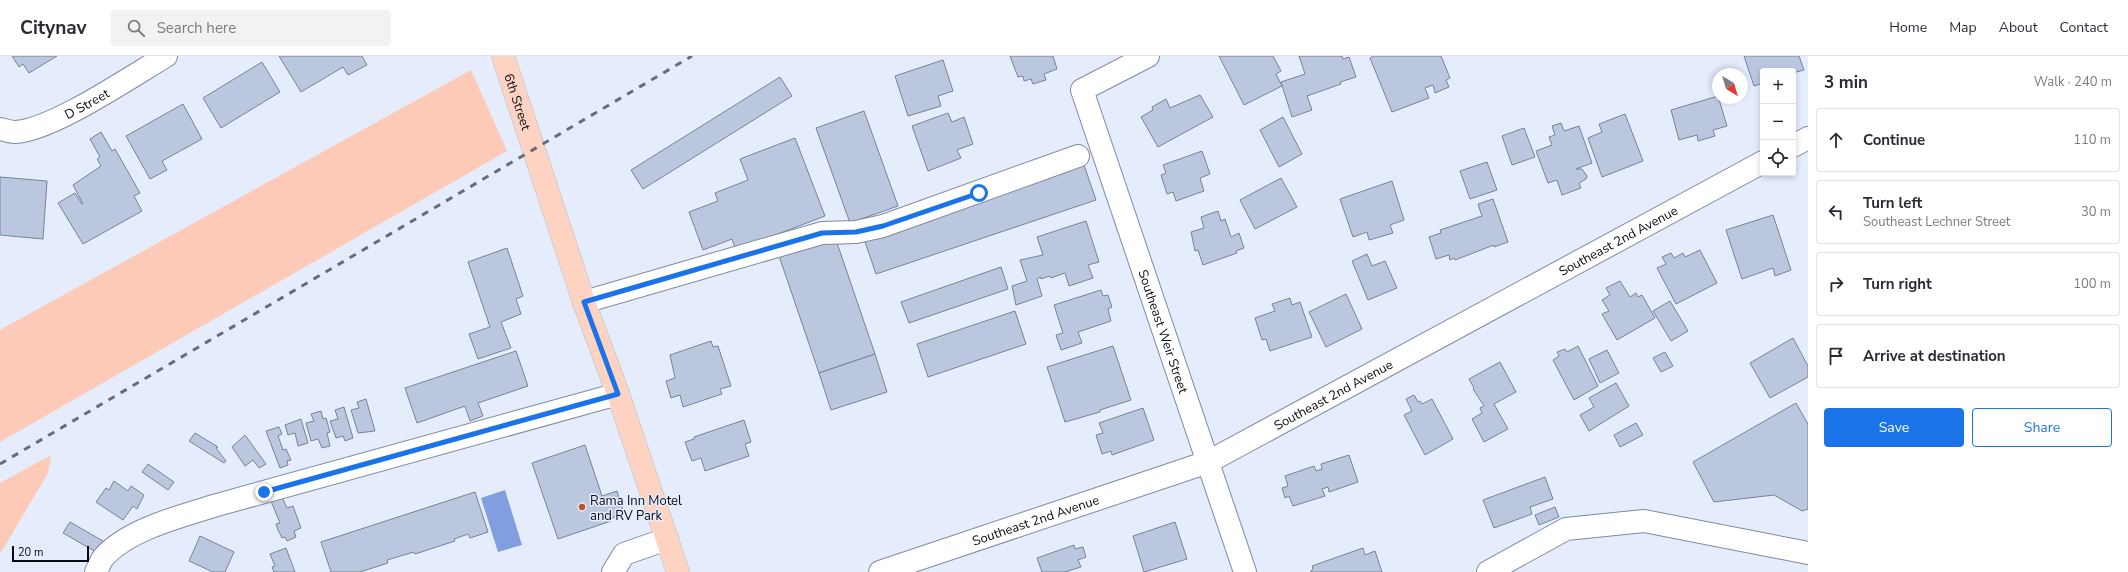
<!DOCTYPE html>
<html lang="en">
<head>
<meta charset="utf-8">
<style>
  body { margin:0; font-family:"Nunito Sans",sans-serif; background:#f2f2f3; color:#2b2b33 }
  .controls { position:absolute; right:12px; top:12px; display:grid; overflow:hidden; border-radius:4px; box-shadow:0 2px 6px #0003 }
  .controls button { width:36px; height:36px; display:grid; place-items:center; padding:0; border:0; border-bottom:1px solid #e1e1e2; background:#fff; color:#2b2b33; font:20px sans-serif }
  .compass { position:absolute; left:1712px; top:12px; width:36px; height:36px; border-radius:50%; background:#fff; box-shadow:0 2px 6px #0003; rotate:142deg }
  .scale { position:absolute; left:12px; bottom:10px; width:77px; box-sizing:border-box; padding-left:4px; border:2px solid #080b13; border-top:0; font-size:11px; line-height:14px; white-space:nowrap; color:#080b13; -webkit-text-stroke:3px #e5ecfc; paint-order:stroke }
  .stop { position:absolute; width:12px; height:12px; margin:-9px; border:3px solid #1a73e8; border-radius:50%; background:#fff }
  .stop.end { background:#1a73e8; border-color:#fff; box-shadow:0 1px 4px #0008 }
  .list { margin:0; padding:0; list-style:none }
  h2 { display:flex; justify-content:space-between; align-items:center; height:52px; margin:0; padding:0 16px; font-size:17px }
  h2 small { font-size:13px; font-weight:400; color:#7c7c81 }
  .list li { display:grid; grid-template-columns:26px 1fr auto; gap:12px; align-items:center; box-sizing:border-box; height:64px; margin:0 8px 8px; padding:0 8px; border:1px solid #e1e1e2; border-radius:4px }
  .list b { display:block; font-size:15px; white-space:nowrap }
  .list p { margin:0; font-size:13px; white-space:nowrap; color:#7c7c81 }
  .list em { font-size:13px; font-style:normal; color:#7c7c81 }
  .actions { display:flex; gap:8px; padding:12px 16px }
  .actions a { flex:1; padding:9px 0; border:1px solid #1a73e8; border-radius:4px; text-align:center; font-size:14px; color:#1a73e8 }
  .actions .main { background:#1a73e8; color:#fff }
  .icon { flex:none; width:22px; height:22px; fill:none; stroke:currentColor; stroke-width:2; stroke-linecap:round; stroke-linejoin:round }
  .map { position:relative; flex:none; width:1808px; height:516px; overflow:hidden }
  header { display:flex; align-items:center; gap:24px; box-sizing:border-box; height:56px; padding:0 20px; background:#fff; border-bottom:1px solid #e1e1e2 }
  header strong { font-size:19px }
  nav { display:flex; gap:22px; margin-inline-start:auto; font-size:14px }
  .search { width:280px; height:36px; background:#f2f2f3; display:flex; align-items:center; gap:10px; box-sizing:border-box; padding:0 14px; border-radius:4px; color:#7c7c81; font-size:15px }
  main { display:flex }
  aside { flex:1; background:#fff }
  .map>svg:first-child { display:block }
</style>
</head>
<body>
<header>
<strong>Citynav</strong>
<div class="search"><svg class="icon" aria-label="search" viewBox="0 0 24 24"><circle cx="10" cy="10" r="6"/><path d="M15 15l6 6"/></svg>Search here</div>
<nav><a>Home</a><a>Map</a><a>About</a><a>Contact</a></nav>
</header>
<main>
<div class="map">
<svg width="1808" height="516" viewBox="0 0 1808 516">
  <rect width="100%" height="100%" fill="#e5ecfc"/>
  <g fill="#fccab6">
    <path d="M471,14L507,95L0,386V274Z"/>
    <path d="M51,399L48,417L0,498V427Z"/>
  </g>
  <path fill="#819ee1" d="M505,434L522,489L498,496L481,442Z"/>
  <g fill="#bbc7df" stroke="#788399">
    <path d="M12,0H57L29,17L23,8L19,11Z"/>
    <path d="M279,0H362L367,9L348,19L343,11L301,36Z"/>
    <path d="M1010,0H1053L1057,13L1044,18L1046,24L1033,28L1031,23L1024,25L1023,20L1018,21Z"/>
    <path d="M1219,0H1273L1281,15L1276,18L1282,30L1244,49Z"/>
    <path d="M1299,0H1342L1343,3L1349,1L1356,21L1340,26L1341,28L1307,40L1312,54L1292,61L1281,26L1305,18Z"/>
    <path d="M1374,0H1441L1450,22L1446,24L1449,31L1435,37L1433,29L1425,32L1429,42L1392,56L1370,2Z"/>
    <path d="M1744,0H1799L1804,14L1793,17V15H1763V27L1754,30Z"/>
    <path d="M943,4L953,35L938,40L941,50L908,60L895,20Z"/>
    <path d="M262,6L280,36L221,72L203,42Z"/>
    <path d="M780,21L792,40L643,133L631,114Z"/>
    <path d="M1200,39L1213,61L1158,91L1141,61L1153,54L1152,51L1166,43L1170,52Z"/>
    <path d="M1718,40L1727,70L1713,74L1715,80L1698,85L1697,79L1679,84L1671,54Z"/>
    <path d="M183,48L202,83L162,105L167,114L150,123L126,80Z"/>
    <path d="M864,55L898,150L850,167L816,72Z"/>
    <path d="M948,57L952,66L964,61L973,88L957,94L961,102L928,115L912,70Z"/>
    <path d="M1625,58L1643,105L1602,121L1588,82L1602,76L1599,68Z"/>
    <path d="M1283,61L1302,98L1279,111L1260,74Z"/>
    <path d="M1561,67L1564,75L1579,70L1592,107L1576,113H1582L1587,120L1586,123L1579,127L1581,132L1562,139L1557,124L1548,127L1536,95L1552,89L1549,81L1555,79L1552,70Z"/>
    <path d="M1524,72L1535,101L1512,109L1502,80Z"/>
    <path d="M101,76L112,95L115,93L140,137L134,140L142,155L83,188L58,147L75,137L82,148H83L73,129L101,110L97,103L100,101L90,83Z"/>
    <path d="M795,82L825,160L736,194L732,183L703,194L689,156L718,145L715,137L748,124L740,103Z"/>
    <path d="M1202,95L1210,118L1200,122L1204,135L1176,145L1173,136L1167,138L1161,119L1166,117L1163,109Z"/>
    <path d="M1487,106L1497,134L1470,143L1460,115Z"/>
    <path d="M1084,109L1096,144L876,218L864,183Z"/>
    <path d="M0,121L47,125L43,183L0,179Z"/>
    <path d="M1281,122L1297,151L1255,173L1240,144Z"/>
    <path d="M1392,125L1404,164L1390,169L1393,177L1369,184L1367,176L1353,181L1340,143Z"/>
    <path d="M1493,143L1508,186L1494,191V189L1455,204L1454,202L1450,204L1449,199L1436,203L1429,181L1441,177L1440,174L1482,160L1478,148Z"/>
    <path d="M1218,155L1221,165L1225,163L1231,181L1239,177L1244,192L1236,195L1237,197L1203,209L1198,194L1195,195L1191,176L1204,172L1201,161Z"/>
    <path d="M1773,159L1791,214L1775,220L1773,212L1742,223L1726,174Z"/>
    <path d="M1086,165L1099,206L1088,209L1093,222L1069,230L1065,217L1051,222L1050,220L1041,223V221L1037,223L1042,240L1016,249L1012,230L1027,225L1020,204L1043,199L1037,181Z"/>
    <path d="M835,181L875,298L819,317L779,200Z"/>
    <path d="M507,192L523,240L516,243L521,258L501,266L511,292L478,303L469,278L490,271L468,206Z"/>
    <path d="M1700,194L1717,227L1676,248L1657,212L1666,208L1662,201L1671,197L1674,202L1683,197L1685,201Z"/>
    <path d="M1367,198L1372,210L1385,205L1397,232L1368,244L1352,205Z"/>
    <path d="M1001,211L1008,233L909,267L901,246Z"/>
    <path d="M1620,225L1630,241L1636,237L1638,241L1642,239L1655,262L1617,284L1602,258L1609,255L1602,244L1610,239L1606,232Z"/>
    <path d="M1101,234L1103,240L1108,239L1112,251L1108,253L1111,265L1078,276L1082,287L1061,294L1056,279L1063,277L1054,249Z"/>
    <path d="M1346,238L1362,273L1326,291L1309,256Z"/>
    <path d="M1290,242L1292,249L1300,246L1312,281L1270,295L1266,283L1262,284L1255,262L1275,255L1272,248Z"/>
    <path d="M1670,245L1688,275L1671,285L1653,255Z"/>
    <path d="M1015,255L1026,288L928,321L917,288Z"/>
    <path d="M1793,282L1808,310V321L1770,342L1750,307Z"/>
    <path d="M711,285L713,291L718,290L731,330L720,333L722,338L683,351L680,339L671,342L666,325L675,322L670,299Z"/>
    <path d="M1113,290L1131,344L1100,354V356L1065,366L1047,311Z"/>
    <path d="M1578,290L1598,330L1574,344L1553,304L1559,300L1557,296L1565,293L1567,296Z"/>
    <path d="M1607,294L1619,317L1600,327L1589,303Z"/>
    <path d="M516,295L528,330L478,347L483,360L470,365L465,350L417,367L405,332Z"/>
    <path d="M1665,296L1673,310L1661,316L1653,302Z"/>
    <path d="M875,298L887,336L831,354L819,317Z"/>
    <path d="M1500,306L1516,336L1494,348L1508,373L1484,386L1472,363L1482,357L1480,352L1484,350L1473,333L1474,332L1469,323Z"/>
    <path d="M1616,327L1629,350L1589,375L1580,359L1594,351L1589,342Z"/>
    <path d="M1414,339L1418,346L1420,345L1422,348L1432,343L1453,383L1425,399L1404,359L1412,355L1406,343Z"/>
    <path d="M366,343L375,375L358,377L351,354L359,352L357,346Z"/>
    <path d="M1796,347L1808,368V453L1802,455L1774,439L1714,446L1693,406Z"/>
    <path d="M344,351L353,382L345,385L343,380L336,382L330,365L338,363L335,354Z"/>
    <path d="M1143,352L1154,384L1112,399L1111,395L1102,398L1096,379L1103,377L1099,367Z"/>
    <path d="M321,355L323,363L326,362L330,376L327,377L330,390L322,392L318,383L311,385L306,367L314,365L311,358Z"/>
    <path d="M301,363L308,387L298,390L295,377L288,379L285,369Z"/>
    <path d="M744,364L751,386L745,388L749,400L705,415L701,402L692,405L685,386L694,383V381Z"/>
    <path d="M1636,367L1643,379L1620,391L1614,379Z"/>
    <path d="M279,371L282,378L278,380L283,394L286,393L291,404L287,405L288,409L280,412L266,375Z"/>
    <path d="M195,377L218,391L216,392L226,405L224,407L189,385Z"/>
    <path d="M245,379L266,408L259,412L253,404L245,410L232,391Z"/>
    <path d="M585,389L602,440L617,435L624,458L609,463L611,465L558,483L532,407Z"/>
    <path d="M1349,399L1358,426L1329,436L1328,431L1322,433L1325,440L1293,450L1289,440L1285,442L1282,432L1288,430L1285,420L1314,410L1316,415L1322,413L1321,408Z"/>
    <path d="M148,408L174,426L168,434L142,416Z"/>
    <path d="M1545,421L1553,443L1530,451L1532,458L1494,472L1483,444Z"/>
    <path d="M114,425L128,435L131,430L144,439L137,453L133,450L123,464L96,446L106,432L109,434Z"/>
    <path d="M475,436L488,476L470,482L468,478L454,483L455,485L415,498L414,496L387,504L388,507L360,516H331L321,486Z"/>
    <path d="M282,441L287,452L293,450L301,472L294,475L296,481L287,485L285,481L282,482L278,474L276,468L280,467L271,445Z"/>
    <path d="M1555,451L1559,461L1539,469L1535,459Z"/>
    <path d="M70,466L103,485L96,496L63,477Z"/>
    <path d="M1175,466L1187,503L1144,516L1133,480Z"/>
    <path d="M200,480L234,496L225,516H213L189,505Z"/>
    <path d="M1074,489L1075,493L1083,491L1086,501L1078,504L1081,511L1065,516H1042L1037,502Z"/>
    <path d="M286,492L295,516H274L272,511L275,510L270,498Z"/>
    <path d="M1363,492L1365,499L1375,495L1382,516H1310L1313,513L1312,510Z"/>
  </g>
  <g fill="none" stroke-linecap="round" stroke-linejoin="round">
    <g stroke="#7f8aa1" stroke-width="24">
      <g id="minor">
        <path id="s1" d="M1148,0L1082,34L1245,516"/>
        <path id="s2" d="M0,73C5,74 10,76 15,76C51,75 132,20 166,0"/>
        <path d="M1793,90L1808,82"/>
        <path d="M584,246L822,177L856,176L883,170L1078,100"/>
        <path d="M96,516C98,512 100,506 103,502C128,473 182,460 217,449L618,338"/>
        <path d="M613,516L624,498L667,483"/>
        <path id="s3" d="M880,516L1208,406L1763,106"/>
        <path d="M1488,516L1566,473L1644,465L1808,497"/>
      </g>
    </g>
    <g stroke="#ceced0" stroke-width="24">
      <g id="major">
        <path id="s4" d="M503,0L584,246L618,338L678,516"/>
      </g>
    </g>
    <use href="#minor" stroke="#fff" stroke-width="22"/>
    <use href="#major" stroke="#fed3c2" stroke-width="22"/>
    <path stroke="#676c77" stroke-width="3" stroke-dasharray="7 7" stroke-linecap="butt" d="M0,408L692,0"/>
  </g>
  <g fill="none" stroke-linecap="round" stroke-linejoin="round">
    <path stroke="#1a73e8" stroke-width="5" d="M264,436L618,338L584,246L822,177L856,176L883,170L979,137"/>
  </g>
  <circle fill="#bb5628" stroke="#e5ecfc" stroke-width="1.5" cx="582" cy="451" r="4"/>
  <g text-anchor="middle" stroke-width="3" stroke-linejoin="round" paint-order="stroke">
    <g font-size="13" fill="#080b13" stroke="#e5ecfc">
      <text dy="5" stroke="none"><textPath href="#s2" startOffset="93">D Street</textPath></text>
      <text dy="5" stroke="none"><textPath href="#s4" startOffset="48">6th Street</textPath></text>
      <text dy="5" stroke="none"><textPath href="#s3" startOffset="812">Southeast 2nd Avenue</textPath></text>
      <text dy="5" stroke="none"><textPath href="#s1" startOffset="329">Southeast Weir Street</textPath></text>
      <text dy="5" stroke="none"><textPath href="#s3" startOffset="488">Southeast 2nd Avenue</textPath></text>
      <text dy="5" stroke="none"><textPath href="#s3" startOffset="164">Southeast 2nd Avenue</textPath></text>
    </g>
    <g font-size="13" fill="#080b13" stroke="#e5ecfc" text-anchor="start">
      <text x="590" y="449">Rama Inn Motel<tspan x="590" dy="15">and RV Park</tspan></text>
    </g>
  </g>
</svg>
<div class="controls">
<button>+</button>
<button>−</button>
<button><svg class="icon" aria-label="locate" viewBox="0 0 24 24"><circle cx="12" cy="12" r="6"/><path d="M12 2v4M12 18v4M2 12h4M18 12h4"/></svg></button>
</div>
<svg class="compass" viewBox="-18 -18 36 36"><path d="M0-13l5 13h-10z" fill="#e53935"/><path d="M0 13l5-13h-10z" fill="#7c7c81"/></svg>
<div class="scale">20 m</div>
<div class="stop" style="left:979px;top:137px"></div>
<div class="stop end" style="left:264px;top:436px"></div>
</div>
<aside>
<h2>3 min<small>Walk · 240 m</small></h2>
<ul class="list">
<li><svg class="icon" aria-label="ahead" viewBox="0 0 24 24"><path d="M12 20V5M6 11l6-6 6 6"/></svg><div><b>Continue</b></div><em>110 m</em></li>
<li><svg class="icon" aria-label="left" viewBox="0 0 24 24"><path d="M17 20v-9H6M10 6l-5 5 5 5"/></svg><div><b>Turn left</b><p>Southeast Lechner Street</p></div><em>30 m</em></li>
<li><svg class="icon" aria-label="right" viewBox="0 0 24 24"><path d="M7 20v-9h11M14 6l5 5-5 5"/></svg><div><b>Turn right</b></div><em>100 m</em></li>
<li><svg class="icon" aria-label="arrive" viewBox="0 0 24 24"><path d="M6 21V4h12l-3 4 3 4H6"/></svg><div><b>Arrive at destination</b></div></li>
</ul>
<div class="actions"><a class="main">Save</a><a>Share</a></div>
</aside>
</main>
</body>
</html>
